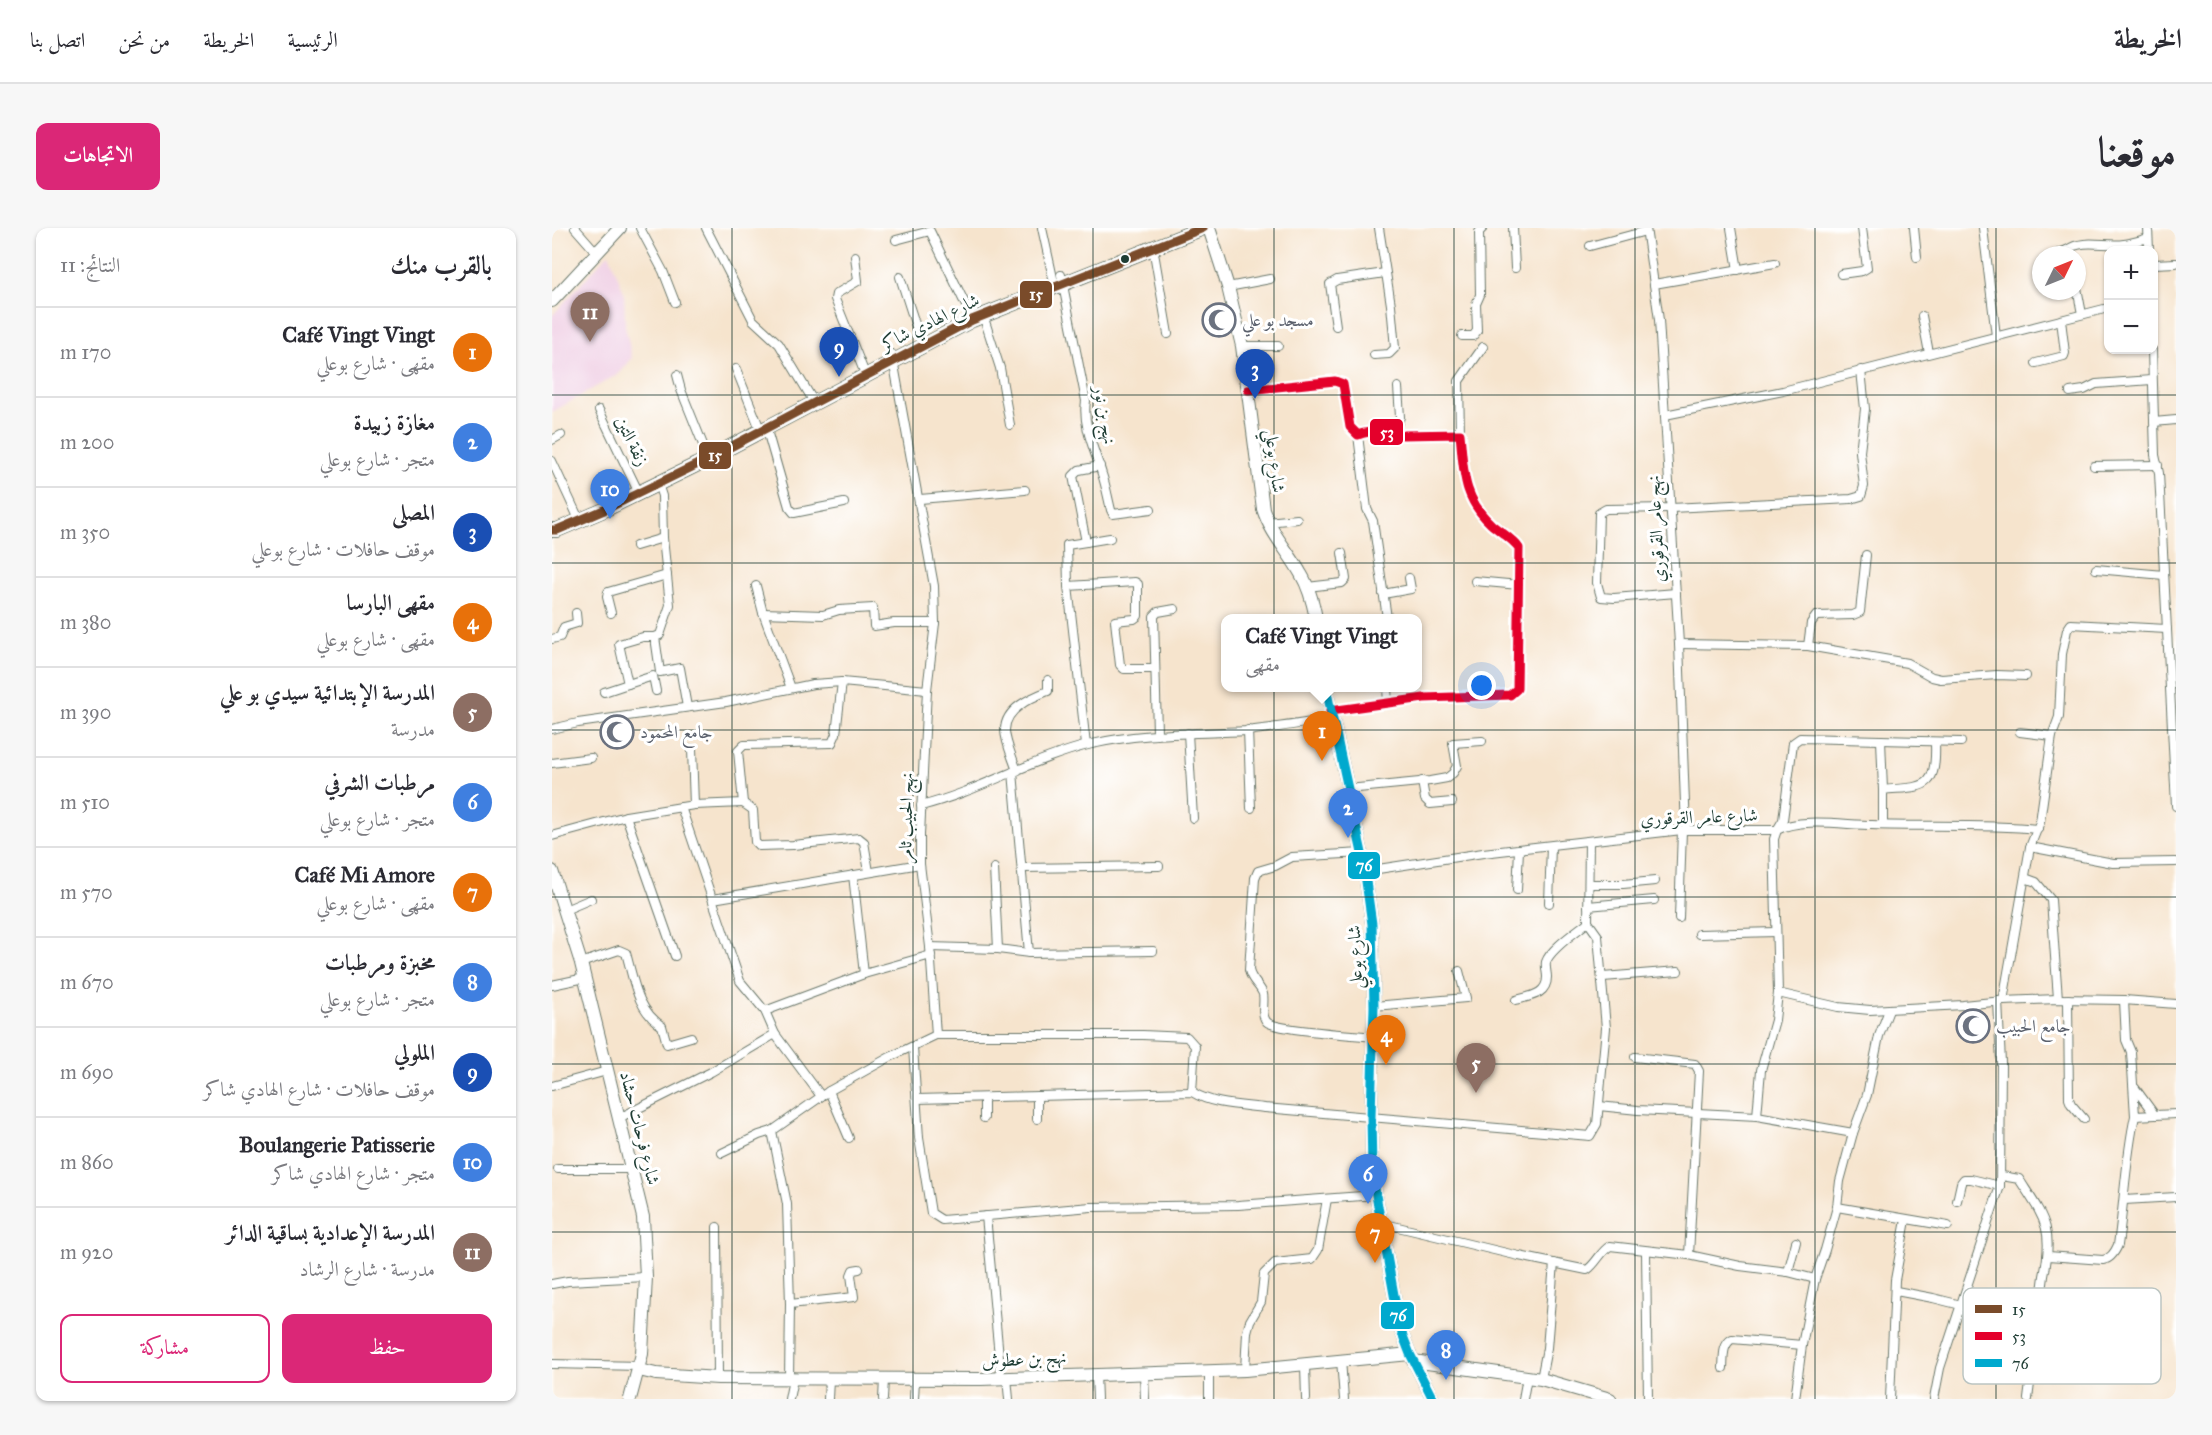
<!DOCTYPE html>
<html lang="ar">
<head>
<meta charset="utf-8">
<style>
  body { margin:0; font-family:"IM FELL Great Primer",Amiri,serif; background:#f7f7f7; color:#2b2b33; direction:rtl }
  .controls { position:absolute; right:18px; top:18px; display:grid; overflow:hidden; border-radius:12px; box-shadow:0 2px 4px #0004 }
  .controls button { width:54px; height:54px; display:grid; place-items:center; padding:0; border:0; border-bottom:2px solid #e1e1e2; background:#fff; color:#2b2b33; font:30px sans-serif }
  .compass { position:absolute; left:1480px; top:18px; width:54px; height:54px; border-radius:50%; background:#fff; box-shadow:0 2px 4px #0004; rotate:47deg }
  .you { position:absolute; left:930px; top:458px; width:21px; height:21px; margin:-15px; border:4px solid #fff; border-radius:50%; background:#1a73e8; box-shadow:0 0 0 9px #1a73e833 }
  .badge { display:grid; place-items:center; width:39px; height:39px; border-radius:50%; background:#db2777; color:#fff; font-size:20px; font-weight:700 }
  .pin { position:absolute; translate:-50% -50px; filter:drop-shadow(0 2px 3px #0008) }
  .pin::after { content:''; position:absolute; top:32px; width:21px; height:18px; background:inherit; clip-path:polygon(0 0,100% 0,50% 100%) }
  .popup { position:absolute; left:669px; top:386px; width:201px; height:78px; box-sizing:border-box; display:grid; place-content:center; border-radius:12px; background:#fff; filter:drop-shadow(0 2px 4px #0005); font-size:20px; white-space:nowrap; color:#7c7c81 }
  .popup b { font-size:22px; color:#2b2b33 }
  .popup::after { content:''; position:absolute; left:50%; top:100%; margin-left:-12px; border:12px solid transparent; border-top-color:#fff }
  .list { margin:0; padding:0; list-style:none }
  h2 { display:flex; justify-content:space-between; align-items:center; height:78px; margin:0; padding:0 24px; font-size:26px }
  h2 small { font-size:20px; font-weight:400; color:#7c7c81 }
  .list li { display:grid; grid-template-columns:39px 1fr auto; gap:18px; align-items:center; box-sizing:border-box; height:90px; padding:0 24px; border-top:2px solid #e1e1e2 }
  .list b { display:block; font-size:22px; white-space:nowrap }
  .list p { margin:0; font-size:20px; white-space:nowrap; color:#7c7c81 }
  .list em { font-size:20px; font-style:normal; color:#7c7c81 }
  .actions { display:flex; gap:12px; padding:18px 24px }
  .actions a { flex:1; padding:14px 0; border:2px solid #db2777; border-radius:12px; text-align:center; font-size:21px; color:#db2777 }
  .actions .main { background:#db2777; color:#fff }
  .map { position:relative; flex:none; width:1624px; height:1171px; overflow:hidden; direction:ltr; border-radius:12px }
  header { display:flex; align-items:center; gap:36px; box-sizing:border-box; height:84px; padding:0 30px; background:#fff; border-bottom:2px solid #e1e1e2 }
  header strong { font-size:28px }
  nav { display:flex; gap:33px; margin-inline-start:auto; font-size:21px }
  .intro { display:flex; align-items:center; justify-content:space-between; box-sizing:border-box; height:144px; padding:0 36px }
  h1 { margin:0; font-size:42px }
  .button { padding:15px 27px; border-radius:12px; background:#db2777; color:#fff; font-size:21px; font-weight:700 }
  main { display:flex; gap:36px; padding:0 36px }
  aside { flex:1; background:#fff; border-radius:12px; box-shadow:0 2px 4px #0004 }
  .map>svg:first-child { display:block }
</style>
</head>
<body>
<header>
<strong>الخريطة</strong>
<nav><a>الرئيسية</a><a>الخريطة</a><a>من نحن</a><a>اتصل بنا</a></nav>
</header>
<div class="intro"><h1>موقعنا</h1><a class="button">الاتجاهات</a></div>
<main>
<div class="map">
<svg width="1624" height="1171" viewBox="0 0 1624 1171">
  <rect width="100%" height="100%" fill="#fff"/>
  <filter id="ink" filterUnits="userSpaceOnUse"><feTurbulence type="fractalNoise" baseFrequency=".0167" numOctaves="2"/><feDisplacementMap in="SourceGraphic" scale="12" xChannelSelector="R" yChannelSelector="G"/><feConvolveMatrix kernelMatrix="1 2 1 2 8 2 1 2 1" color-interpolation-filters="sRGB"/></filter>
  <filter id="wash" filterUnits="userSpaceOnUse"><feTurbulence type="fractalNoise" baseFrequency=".008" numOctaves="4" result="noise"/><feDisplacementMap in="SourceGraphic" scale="24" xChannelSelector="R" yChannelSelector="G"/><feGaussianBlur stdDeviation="1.35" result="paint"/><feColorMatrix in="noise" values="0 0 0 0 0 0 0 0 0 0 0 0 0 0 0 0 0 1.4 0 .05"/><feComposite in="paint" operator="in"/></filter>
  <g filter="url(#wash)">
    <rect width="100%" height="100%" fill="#f6e4cd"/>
    <path fill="#f0d0e5" d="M57,25L72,65L73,98L80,130L68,145L0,184V88Z"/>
  </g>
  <g filter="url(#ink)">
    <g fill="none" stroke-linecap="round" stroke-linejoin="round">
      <g stroke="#6a776a" stroke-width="10">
        <g id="street">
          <path d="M23,0L45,25"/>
          <path d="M88,0L111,43L123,74"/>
          <path d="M154,0L201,92L227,116L259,169"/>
          <path d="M490,0L501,50"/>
          <path d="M961,0L963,40"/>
          <path d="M1094,0L1107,92L1127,416L1134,602"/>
          <path d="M1179,0L1186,42"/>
          <path d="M1362,0L1365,29"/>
          <path d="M1431,0L1444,108"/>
          <path d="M1596,0L1597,22"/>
          <path d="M344,12L378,3L418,86"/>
          <path d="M1038,18L1094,3"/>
          <path d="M601,19L616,106"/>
          <path d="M1502,27L1515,22"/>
          <path d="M1516,27L1515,22C1531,10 1554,19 1572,16C1580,15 1589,12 1596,10"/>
          <path d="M303,28L306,53L284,66L283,71L311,141"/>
          <path d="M1602,36L1624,35"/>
          <path d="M1289,46L1310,43L1315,40L1310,0"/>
          <path d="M509,47L534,173C530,197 543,223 550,246C554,258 556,270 559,282L561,286L599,281"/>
          <path d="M348,49L368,111"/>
          <path d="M1102,56L1223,35"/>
          <path d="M676,59L718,51"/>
          <path d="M1525,60L1530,86"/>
          <path d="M431,87L448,140L458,197"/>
          <path d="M1370,88L1377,125"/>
          <path d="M784,98L778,56L785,52L833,45"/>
          <path d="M910,108H921L925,103L924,76L928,67L927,4L931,0"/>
          <path d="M690,118H726"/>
          <path d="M1600,122L1603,227L1607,245L1624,578"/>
          <path d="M822,127L837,126L843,120L839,77L827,0"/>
          <path d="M1484,135L1512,128L1513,125L1509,92"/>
          <path d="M184,141L206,196"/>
          <path d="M125,147L129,162L154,224"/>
          <path d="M696,162L783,153L791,156L798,199L806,207C819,202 837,203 851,207L908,206C912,243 910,269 939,296C948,304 960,310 967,320L965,461L958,467L872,470L778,483"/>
          <path d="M1518,164L1532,162L1544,156L1600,152"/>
          <path d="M47,182L84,259"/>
          <path d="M1113,187L1231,163L1556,80"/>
          <path d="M1602,194L1624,192"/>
          <path d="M214,199L237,279L242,285L292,275"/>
          <path d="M842,204L848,189L846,159"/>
          <path d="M908,206L907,153L931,119"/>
          <path d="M806,207L815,281L821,293L835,390"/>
          <path d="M0,212L9,207"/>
          <path d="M0,233L25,287"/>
          <path d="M548,238L527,242L521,248L534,314L558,310"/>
          <path d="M1542,238L1606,237"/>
          <path d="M105,253L110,268L111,310L118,377L108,407L103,409L108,444L128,440L135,479"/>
          <path d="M368,271L473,262"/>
          <path d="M715,294L745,291"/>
          <path d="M534,314L515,317L516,358L534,517"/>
          <path d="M84,318L111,310"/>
          <path d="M1544,341L1612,347"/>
          <path d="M923,353L967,357"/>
          <path d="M204,358L211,385L239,460"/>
          <path d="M516,358L583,354L586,356V388L582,391L563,393L568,437L572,441H603"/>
          <path d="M755,359L790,355L794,351L790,325"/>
          <path d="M1124,365L1062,370L1049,369L1045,355L1047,285L1054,281L1119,280L1299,271L1309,268L1312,258L1308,224L1313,181L1309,142"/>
          <path d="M831,366L859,361L857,350"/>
          <path d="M59,385L55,369L56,364L115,347"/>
          <path d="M211,385L271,387L287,382L321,380L322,398L342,395H383"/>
          <path d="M0,411L8,409L12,399L25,395L24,385"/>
          <path d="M1127,416L1256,418L1355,435L1380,449L1389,451L1445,447L1474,448"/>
          <path d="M1256,418L1259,395L1264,388L1301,387L1308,384L1314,327"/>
          <path d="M76,456L101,448L104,463"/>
          <path d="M835,460L836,475"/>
          <path d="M52,464L76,456L67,416L91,409H103"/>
          <path d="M0,501L26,495L174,474L261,456L290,454L375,462"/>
          <path d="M696,502L699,580"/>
          <path d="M1468,504L1500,508"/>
          <path d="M605,505L602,388L606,384L623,381"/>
          <path d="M636,505L641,590"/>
          <path d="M1329,512L1331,562"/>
          <path d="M140,521L142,577"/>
          <path d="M0,535L39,530"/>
          <path d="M465,543C461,530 453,514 453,502C453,480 481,469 496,463V452"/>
          <path d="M461,544L477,725"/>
          <path d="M870,553L873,571L878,576L900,574"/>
          <path d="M796,561L878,553L895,550L901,545L905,538L901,515L930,513"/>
          <path d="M191,575L201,582L203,614L207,618L241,617L307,610L312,614L317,644"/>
          <path d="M369,578C428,563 481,530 540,516C591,504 642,506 694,503C723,500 751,495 780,491"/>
          <path d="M129,579L188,753L213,783L223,806L269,868"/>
          <path d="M74,588L123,728"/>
          <path d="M1331,597V562C1372,558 1385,564 1383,514"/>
          <path d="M1486,601C1431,596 1375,599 1320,597C1293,597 1249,589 1225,602L1222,611L1226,765L1286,779L1318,782L1411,777L1451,773L1506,771L1572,772L1624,776"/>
          <path d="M0,608L74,588L142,577L191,575L186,523L192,517L280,515L284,506L290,454"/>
          <path d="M1478,619L1561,635L1624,634"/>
          <path d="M810,625L740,629L723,638L706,643L703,650L697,742C699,753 708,757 711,766C713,774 708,787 715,794C723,802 804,807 821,809"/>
          <path d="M442,640L446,721"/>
          <path d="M470,640L607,638"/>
          <path d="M813,643L931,625L1130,602H1225L1231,592L1241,515L1248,510L1409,514"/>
          <path d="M301,647L312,746"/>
          <path d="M1473,650L1484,654L1499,672L1506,771"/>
          <path d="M1037,656H1071L1103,653"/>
          <path d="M965,662L967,622"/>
          <path d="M161,671L368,636"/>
          <path d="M997,675L999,618"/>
          <path d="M1036,678L1102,672"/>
          <path d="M13,682L39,671"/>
          <path d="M1127,690L1130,602"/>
          <path d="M1147,706L1224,704"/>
          <path d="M378,719L446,721L477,725L601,723"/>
          <path d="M29,735L67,722L74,725C82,753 85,782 110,798L115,816L139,809"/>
          <path d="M1051,749L1126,743"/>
          <path d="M0,757L33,750"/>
          <path d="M1516,771L1517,871L1519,876L1532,891"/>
          <path d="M964,772C978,768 995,767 995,749C995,745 993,738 994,734C998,721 1025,703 1036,694"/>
          <path d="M1572,772L1574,812L1579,824L1583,888L1624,886"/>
          <path d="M1451,773L1478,619L1488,594L1500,508L1507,489L1510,426L1515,402L1519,396L1615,401"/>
          <path d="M822,778L914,770L907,743"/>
          <path d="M213,783L312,746L379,727"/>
          <path d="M384,807H591L635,809L643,818L640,864"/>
          <path d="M361,819L367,910L379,985L390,992L539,979L686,977L824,967"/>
          <path d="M1083,829L1143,836L1147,843L1137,1027L1188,1038L1236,1044L1263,1051"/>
          <path d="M0,858L55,843"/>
          <path d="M1583,860L1602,886"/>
          <path d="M277,863L297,910"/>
          <path d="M485,868V891"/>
          <path d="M432,870V890"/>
          <path d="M365,871L640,864C661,877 689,877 713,880L1038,908L1045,896L1054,800L1046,708L1036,694L1037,613"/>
          <path d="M1047,878L1086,882L1205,888L1301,905"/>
          <path d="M1205,888L1209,842L1223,792L1226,765"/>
          <path d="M67,890L159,844L223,806"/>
          <path d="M220,903L235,976L238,1076L237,1151"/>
          <path d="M170,925L207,907L220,903L277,863L338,829L384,807L378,719L368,636V607L375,462L383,395L382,358L340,126"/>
          <path d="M6,941H81"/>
          <path d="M1450,948L1467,951C1492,990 1502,999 1492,1048L1476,1171"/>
          <path d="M1572,972L1624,969"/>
          <path d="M1405,973L1409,955L1412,951H1419L1448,958"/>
          <path d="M1285,979L1396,998"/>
          <path d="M434,988L449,1150"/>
          <path d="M829,995L967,1028L1035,1042C1045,1035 1048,1024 1058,1018L1137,1027"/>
          <path d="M165,999L166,1150"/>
          <path d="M1094,1024L1096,1171"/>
          <path d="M1496,1028L1551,1032C1558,1031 1563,1024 1566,1017C1572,975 1574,928 1583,888"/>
          <path d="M1236,1044L1244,1014"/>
          <path d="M0,1056L16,1053L94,1049"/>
          <path d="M1344,1063L1381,1070L1409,1077"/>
          <path d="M238,1076L302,1069L299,1047L301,1042L307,1041"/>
          <path d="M789,1132L792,1171"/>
          <path d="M0,1136L88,1138"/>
          <path d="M753,1137L754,1171"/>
          <path d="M1171,1140C1172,1129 1170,1117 1180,1111L1250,1117"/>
          <path d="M693,1142L695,1104L698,1093L709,1074L712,1046L723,1035L760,1031L766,1022L775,971"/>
          <path d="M544,1146L545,1171"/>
          <path d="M592,1146L593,1171"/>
          <path d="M455,1150L457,1171"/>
          <path d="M989,1151L995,1120L1002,1035"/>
          <path d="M237,1171L241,1151"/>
          <path d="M276,1171L277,1151"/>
          <path d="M331,1171L332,1151"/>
          <path d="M362,1171L363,1151"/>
          <path d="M657,1171V1143"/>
          <path d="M971,1171L975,1149"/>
          <path d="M1243,1171L1250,1117L1263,1051L1273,1022L1285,979L1288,953L1301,905L1315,867L1327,808L1337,782"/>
          <path d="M1338,1171L1343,1052L1354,992"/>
          <path d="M1382,1171L1388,1140L1448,958L1449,835L1446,773"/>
        </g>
      </g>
      <g stroke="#6a776a" stroke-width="14">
        <g id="secondary">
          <path d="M657,0L676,59L690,118L711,281C719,306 737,324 749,346C757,359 761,375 764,390"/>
          <path d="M0,73L68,0"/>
          <path d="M774,460L810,625L820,696L822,778L819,889L820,941L824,967L848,1100L858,1126L881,1171"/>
          <path d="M0,643L29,735L91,989L94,1049L90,1126L78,1171"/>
          <path d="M861,1133L989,1151L1058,1171"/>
          <path d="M87,1142L104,1146L166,1150L429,1151L693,1142L858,1126"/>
        </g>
      </g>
      <g stroke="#6a776a" stroke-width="16">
        <path id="primary" d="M0,302H5L52,282L144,237L420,92L651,0"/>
      </g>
      <use href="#street" stroke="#fff" stroke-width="8"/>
      <use href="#secondary" stroke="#fff" stroke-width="12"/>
      <use href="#primary" stroke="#fff" stroke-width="14"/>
      <g stroke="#fff" stroke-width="14">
        <path id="bus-1" d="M0,302H5L52,282L144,237L420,92L651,0"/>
      </g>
      <g stroke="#fff" stroke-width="14">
        <path id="bus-2" d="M696,162L783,153L791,156L798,199L806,207C819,202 837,203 851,207L908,206C912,243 910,269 939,296C948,304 960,310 967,320L965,461L958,467L872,470L778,483"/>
      </g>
      <g stroke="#fff" stroke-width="14">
        <path id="bus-3" d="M774,460L810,625L820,696L822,778L819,889L820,941L824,967L848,1100L858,1126L881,1171"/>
      </g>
      <use href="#bus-1" stroke="#7a4b2a" stroke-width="9"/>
      <use href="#bus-2" stroke="#e4002b" stroke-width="9"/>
      <use href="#bus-3" stroke="#00a9ce" stroke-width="9"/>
    </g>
  </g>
  <path fill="none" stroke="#1f3d34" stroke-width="1.5" stroke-opacity="0.55" d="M180,0V1171M361,0V1171M541,0V1171M722,0V1171M902,0V1171M1083,0V1171M1263,0V1171M1444,0V1171M0,167H1624M0,335H1624M0,502H1624M0,669H1624M0,836H1624M0,1004H1624"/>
  <defs>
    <g id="mosque-ring" transform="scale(1.725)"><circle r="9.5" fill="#fff" stroke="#6b7280" stroke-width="1.5"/><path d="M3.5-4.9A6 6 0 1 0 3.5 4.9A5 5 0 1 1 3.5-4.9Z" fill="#6b7280"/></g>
  </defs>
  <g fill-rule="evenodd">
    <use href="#mosque-ring" x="667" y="92"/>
    <use href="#mosque-ring" x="65" y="504"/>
    <use href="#mosque-ring" x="1421" y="798"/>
  </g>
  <circle fill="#1f3d34" stroke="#fff" stroke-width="2" cx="573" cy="31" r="5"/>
  <g text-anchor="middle" stroke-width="6" stroke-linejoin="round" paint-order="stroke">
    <g font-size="18" fill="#5b616d" stroke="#fff" text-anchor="start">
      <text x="690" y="98">مسجد بو علي</text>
      <text x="88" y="510">جامع المحمود</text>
      <text x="1444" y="804">جامع الحبيب</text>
    </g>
    <g font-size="18" fill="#1f3d34" stroke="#fff">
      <text transform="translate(378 94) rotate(-26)" y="6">شارع الهادي شاكر</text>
      <text transform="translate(553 187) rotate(80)" y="6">نهج بن نور</text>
      <text transform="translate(80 213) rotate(64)" y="6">زنقة التين</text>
      <text transform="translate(723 233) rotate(83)" y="6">شارع بوعلي</text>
      <text transform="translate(1104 301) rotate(-93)" y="6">نهج عامر القرقوري</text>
      <text transform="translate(1147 589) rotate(-2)" y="6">شارع عامر القرقوري</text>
      <text transform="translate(354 590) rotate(-89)" y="6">نهج الحبيب ثامر</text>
      <text transform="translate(803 729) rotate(-92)" y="6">شارع بوعلي</text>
      <text transform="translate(88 900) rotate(76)" y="6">شارع فرحات حشاد</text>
      <text transform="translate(472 1131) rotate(-3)" y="6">نهج بن عطوش</text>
    </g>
  </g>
  <rect x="1411" y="1060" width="198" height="96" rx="9" fill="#fff" stroke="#bcc5c2" stroke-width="1.5"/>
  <rect x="1423" y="1077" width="27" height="8" fill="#7a4b2a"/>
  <rect x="1423" y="1104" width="27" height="8" fill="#e4002b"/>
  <rect x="1423" y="1131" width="27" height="8" fill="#00a9ce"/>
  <g font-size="16" fill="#1f3d34">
    <text x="1460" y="1087">15</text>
    <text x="1460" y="1114">53</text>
    <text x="1460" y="1141">76</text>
  </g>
  <g stroke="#fff" stroke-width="2">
    <rect x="467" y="52" width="34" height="29" rx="6" fill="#7a4b2a"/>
    <rect x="817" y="190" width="35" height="28" rx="6" fill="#e4002b"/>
    <rect x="146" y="213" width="34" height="29" rx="6" fill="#7a4b2a"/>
    <rect x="795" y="623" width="34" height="29" rx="6" fill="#00a9ce"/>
    <rect x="828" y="1073" width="35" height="29" rx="6" fill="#00a9ce"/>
  </g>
  <g font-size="16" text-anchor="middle" font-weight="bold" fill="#fff">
    <text x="484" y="72">15</text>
    <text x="835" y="210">53</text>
    <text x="163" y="233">15</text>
    <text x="812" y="643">76</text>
    <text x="846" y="1093">76</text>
  </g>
</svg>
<div class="controls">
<button>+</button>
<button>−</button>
</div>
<svg class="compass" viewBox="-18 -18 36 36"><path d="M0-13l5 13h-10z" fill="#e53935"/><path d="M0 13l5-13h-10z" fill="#7c7c81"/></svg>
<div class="you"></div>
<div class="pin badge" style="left:770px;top:533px;background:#e8710a">1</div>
<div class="popup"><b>Café Vingt Vingt</b>مقهى</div>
<div class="pin badge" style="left:796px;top:610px;background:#3f7fe0">2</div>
<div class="pin badge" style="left:703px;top:171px;background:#1a4fb4">3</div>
<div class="pin badge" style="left:834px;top:837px;background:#e8710a">4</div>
<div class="pin badge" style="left:924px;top:865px;background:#8d6e63">5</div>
<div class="pin badge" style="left:816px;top:976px;background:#3f7fe0">6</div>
<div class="pin badge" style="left:823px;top:1035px;background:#e8710a">7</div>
<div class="pin badge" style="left:894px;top:1152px;background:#3f7fe0">8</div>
<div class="pin badge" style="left:287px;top:149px;background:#1a4fb4">9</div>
<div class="pin badge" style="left:58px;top:291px;background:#3f7fe0">10</div>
<div class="pin badge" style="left:38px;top:114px;background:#8d6e63">11</div>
</div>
<aside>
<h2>بالقرب منك<small>النتائج: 11</small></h2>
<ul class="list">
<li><span class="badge" style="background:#e8710a">1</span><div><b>Café Vingt Vingt</b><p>مقهى · شارع بوعلي</p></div><em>170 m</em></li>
<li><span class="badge" style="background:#3f7fe0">2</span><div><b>مغازة زبيدة</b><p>متجر · شارع بوعلي</p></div><em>200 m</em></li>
<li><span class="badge" style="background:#1a4fb4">3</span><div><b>المصلى</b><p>موقف حافلات · شارع بوعلي</p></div><em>350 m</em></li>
<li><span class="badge" style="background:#e8710a">4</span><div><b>مقهى البارسا</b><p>مقهى · شارع بوعلي</p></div><em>380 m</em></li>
<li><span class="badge" style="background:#8d6e63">5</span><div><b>المدرسة الإبتدائية سيدي بو علي</b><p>مدرسة</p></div><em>390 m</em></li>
<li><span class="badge" style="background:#3f7fe0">6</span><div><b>مرطبات الشرفي</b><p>متجر · شارع بوعلي</p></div><em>510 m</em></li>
<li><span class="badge" style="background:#e8710a">7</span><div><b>Café Mi Amore</b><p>مقهى · شارع بوعلي</p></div><em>570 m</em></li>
<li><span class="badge" style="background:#3f7fe0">8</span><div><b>مخبزة ومرطبات</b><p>متجر · شارع بوعلي</p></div><em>670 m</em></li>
<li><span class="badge" style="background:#1a4fb4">9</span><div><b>الملولي</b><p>موقف حافلات · شارع الهادي شاكر</p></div><em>690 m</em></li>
<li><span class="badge" style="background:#3f7fe0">10</span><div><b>Boulangerie Patisserie</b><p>متجر · شارع الهادي شاكر</p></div><em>860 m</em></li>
<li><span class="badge" style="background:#8d6e63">11</span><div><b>المدرسة الإعدادية بساقية الدائر</b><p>مدرسة · شارع الرشاد</p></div><em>920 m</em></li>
</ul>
<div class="actions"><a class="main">حفظ</a><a>مشاركة</a></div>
</aside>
</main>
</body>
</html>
